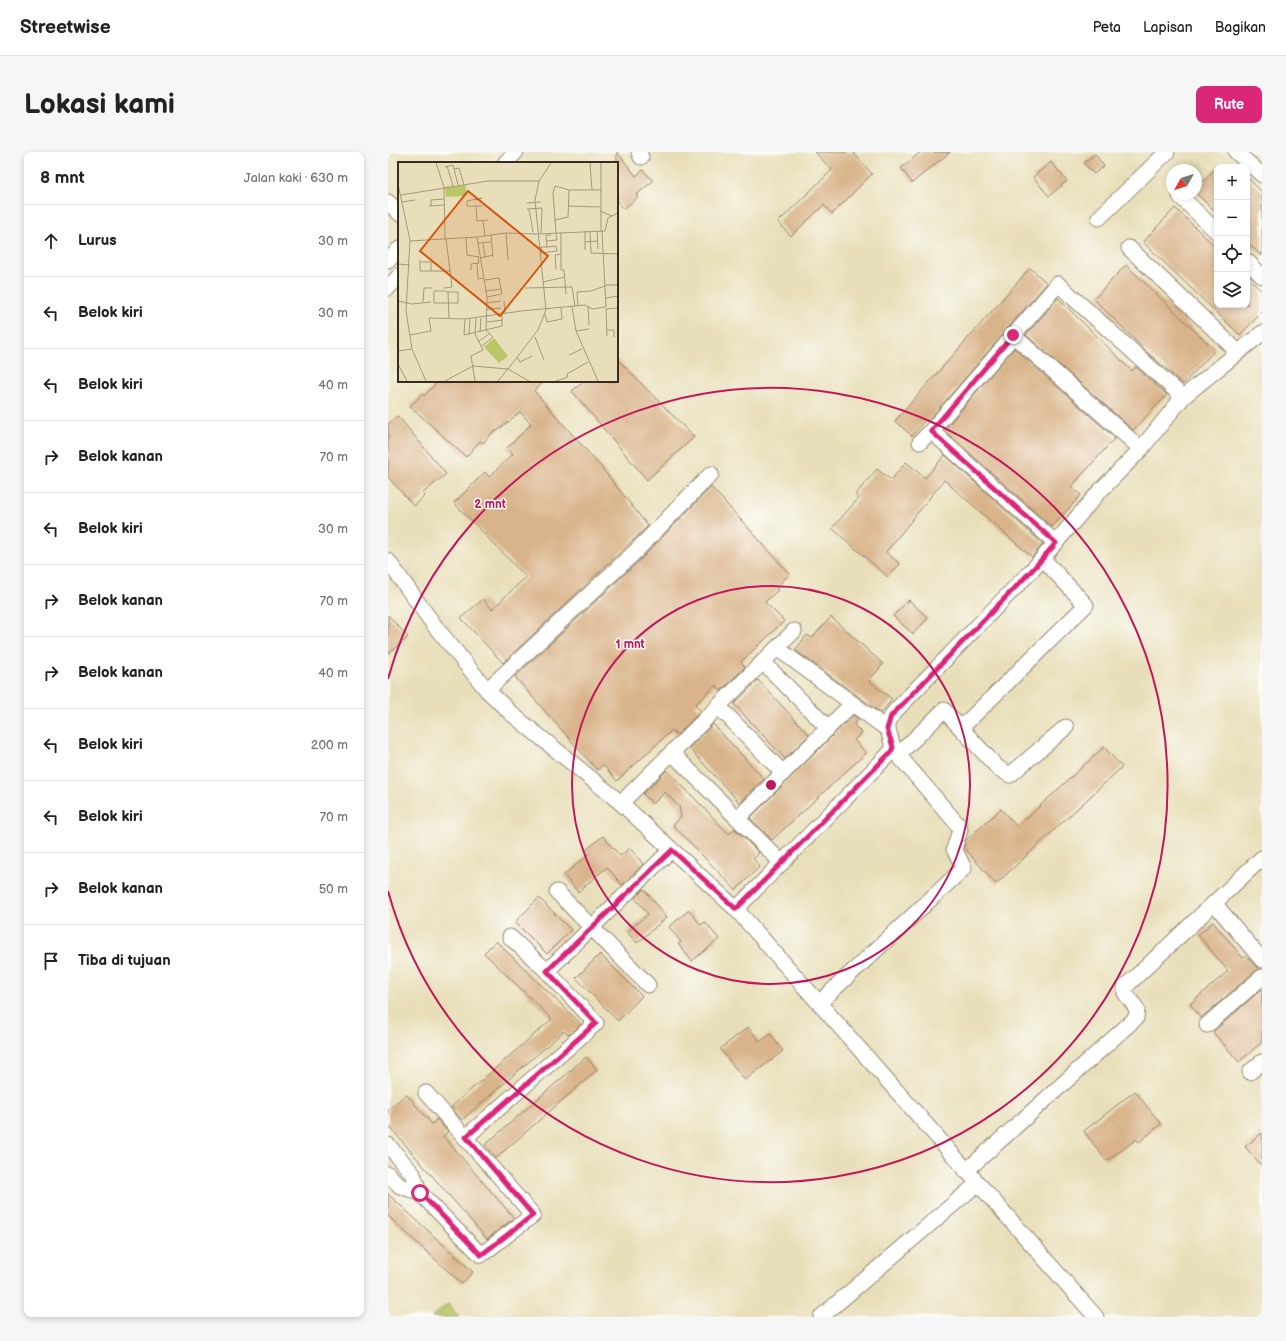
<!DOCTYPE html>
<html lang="id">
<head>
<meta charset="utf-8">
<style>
  body { margin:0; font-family:"Balsamiq Sans",sans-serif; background:#f6f6f6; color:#222 }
  .controls { position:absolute; right:12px; top:12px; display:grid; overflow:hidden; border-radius:8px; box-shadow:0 2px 6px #0003 }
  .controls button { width:36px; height:36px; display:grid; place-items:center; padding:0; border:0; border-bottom:1px solid #e0e0e0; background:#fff; color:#222; font:20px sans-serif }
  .compass { position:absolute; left:778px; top:12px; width:36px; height:36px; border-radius:50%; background:#fff; box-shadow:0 2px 6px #0003; rotate:231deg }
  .stop { position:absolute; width:12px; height:12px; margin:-9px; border:3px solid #db2777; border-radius:50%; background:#fff }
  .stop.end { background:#db2777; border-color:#fff; box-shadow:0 1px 4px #0008 }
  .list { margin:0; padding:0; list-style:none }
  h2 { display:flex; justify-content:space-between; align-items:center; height:52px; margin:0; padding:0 16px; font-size:17px }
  h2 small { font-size:13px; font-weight:400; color:#767676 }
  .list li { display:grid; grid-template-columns:26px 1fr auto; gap:12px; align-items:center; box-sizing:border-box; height:72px; padding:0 16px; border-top:1px solid #e0e0e0 }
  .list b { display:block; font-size:15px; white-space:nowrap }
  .list em { font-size:13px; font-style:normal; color:#767676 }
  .icon { flex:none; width:22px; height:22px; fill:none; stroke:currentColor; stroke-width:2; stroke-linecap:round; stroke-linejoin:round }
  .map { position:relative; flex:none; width:874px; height:1165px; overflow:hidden; border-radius:8px }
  header { display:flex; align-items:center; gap:24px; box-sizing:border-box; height:56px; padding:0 20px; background:#fff; border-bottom:1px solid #e0e0e0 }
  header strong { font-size:19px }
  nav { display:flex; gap:22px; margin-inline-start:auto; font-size:14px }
  .intro { display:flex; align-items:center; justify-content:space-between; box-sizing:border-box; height:96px; padding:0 24px }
  h1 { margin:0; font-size:28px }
  .button { padding:10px 18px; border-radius:8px; background:#db2777; color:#fff; font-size:14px; font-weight:700 }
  main { display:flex; gap:24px; padding:0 24px }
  aside { flex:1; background:#fff; border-radius:8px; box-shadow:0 2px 6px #0003 }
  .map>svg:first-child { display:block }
</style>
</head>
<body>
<header>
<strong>Streetwise</strong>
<nav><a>Peta</a><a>Lapisan</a><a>Bagikan</a></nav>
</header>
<div class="intro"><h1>Lokasi kami</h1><a class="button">Rute</a></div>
<main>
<aside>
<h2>8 mnt<small>Jalan kaki · 630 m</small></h2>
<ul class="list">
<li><svg class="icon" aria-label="ahead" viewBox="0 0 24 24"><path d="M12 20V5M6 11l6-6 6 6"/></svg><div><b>Lurus</b></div><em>30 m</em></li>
<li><svg class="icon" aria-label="left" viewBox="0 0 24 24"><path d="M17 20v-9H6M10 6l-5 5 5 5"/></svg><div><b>Belok kiri</b></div><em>30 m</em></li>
<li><svg class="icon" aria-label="left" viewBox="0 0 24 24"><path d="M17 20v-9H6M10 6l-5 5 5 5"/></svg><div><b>Belok kiri</b></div><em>40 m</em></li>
<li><svg class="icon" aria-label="right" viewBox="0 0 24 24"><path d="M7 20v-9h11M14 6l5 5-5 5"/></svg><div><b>Belok kanan</b></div><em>70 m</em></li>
<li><svg class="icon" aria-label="left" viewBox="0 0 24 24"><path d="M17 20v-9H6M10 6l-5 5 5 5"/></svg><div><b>Belok kiri</b></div><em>30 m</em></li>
<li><svg class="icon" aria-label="right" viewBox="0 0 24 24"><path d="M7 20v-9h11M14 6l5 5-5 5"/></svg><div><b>Belok kanan</b></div><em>70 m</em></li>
<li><svg class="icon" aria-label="right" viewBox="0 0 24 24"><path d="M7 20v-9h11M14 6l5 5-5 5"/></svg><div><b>Belok kanan</b></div><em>40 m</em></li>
<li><svg class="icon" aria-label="left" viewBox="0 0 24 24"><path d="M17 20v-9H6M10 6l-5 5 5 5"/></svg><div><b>Belok kiri</b></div><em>200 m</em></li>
<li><svg class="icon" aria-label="left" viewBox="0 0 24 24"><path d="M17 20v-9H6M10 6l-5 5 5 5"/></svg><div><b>Belok kiri</b></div><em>70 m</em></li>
<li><svg class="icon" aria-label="right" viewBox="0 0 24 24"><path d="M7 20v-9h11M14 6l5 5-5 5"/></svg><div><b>Belok kanan</b></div><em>50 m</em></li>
<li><svg class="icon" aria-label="arrive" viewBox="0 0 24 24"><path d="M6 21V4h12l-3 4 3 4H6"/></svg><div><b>Tiba di tujuan</b></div></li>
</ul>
</aside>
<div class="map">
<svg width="874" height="1165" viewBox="0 0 874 1165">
  <rect width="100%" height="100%" fill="#fdfcf7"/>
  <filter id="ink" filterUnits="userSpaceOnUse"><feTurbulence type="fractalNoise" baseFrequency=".025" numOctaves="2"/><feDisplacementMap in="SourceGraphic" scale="8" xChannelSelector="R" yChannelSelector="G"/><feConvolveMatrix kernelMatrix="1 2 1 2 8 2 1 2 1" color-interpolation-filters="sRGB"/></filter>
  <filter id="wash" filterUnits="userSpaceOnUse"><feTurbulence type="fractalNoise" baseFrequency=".012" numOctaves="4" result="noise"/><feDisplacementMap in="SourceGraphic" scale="16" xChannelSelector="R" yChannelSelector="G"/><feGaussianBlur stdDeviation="0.9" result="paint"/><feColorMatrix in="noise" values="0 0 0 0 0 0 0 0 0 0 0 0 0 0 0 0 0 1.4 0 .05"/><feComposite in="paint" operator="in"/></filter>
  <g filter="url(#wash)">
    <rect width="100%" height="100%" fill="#e8dfba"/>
    <path fill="#bac769" stroke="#7a7844" d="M60,1152L71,1165H44Z"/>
    <g id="blocks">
      <g fill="#d9b48a">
        <path d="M229,0L248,24L255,18L265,29L248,43L250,45L236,57L229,48Z"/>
        <path d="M427,0H465L484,22L444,62L436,53L403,84L390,70L444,18Z"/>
        <path d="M533,0H562L524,31L513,16Z"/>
        <path d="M707,2L716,14L706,22L696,11Z"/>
        <path d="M663,10L679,29L661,44L645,25Z"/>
        <path d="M829,15V61L808,41V37Z"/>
        <path d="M859,25L874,40V104L859,90Z"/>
        <path d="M787,56L829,96V153H859V125L874,139V160L852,183L755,90Z"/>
        <path d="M738,113L827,198L795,232L759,200L706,147Z"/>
        <path d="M642,116L659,131L540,269L538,267L524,284L507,269Z"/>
        <path d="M670,146L744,219L748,215L779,243L745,278L638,183Z"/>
        <path d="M626,196L727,286L683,335L693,343L664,375L556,278Z"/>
        <path d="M229,207L306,285L259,328L184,239L197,229H229Z"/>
        <path d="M50,229H157L146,239L213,315L260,374L115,511L73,466L95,447L104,457L138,425L66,351L97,320L101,325L125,302L119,296L143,272L132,260L109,279L104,281L95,291L92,289L78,305L22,254L34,242L36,244Z"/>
        <path d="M10,264L58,322L35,341L37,344L26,354L0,325V272Z"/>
        <path d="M557,303L655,392L644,405L556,328L498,400L512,412L500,425L444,376L471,346L467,343L489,317L503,328L518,310L537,326Z"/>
        <path d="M323,335L402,422L388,435L390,438L377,450L396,469L353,510L357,515L333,539L328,533L307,553L313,559L289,583L284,578L229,629L215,613L209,618L127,525L254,406Z"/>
        <path d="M521,448L540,466L525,482L505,464Z"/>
        <path d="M0,463L20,485L0,502Z"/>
        <path d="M443,465L495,512L481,529L504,547L493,561L407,498L419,483L424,486Z"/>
        <path d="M370,528L421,583L397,607L346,552Z"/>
        <path d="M465,563L470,567L466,573L474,581L466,588L478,601L384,688L362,666Z"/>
        <path d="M325,572L376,627L352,651L301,596Z"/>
        <path d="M716,595L734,615L608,732L576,696L578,688L613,657L629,675Z"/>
        <path d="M279,618L341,682L347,677L371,701L365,707L372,714L348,738L285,673L293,665L291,654L287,651L277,640L265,652L255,642Z"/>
        <path d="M215,684L232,704L242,696L255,712L234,733L219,715L190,740L176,723L201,702L198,698Z"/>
        <path d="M256,737L279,765L249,791L239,780L260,762L247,746Z"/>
        <path d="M151,746L183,778L159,802L127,770Z"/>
        <path d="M301,758L313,773L317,770L331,787L304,809L290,792L293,790L281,775Z"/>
        <path d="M825,770L855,806L858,804L870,817L813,866L802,852L840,819L810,783Z"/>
        <path d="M108,789L193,872L181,883L176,879L74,968L63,955L164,867L96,801Z"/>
        <path d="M212,802L254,844L230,869L188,826Z"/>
        <path d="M874,837V890L851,910L825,880Z"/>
        <path d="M360,875L372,890L382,882L395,899L357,928L332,897Z"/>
        <path d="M198,905L209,918L108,1006L97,993Z"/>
        <path d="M747,939L773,972L751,990L749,987L718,1009L696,979Z"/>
        <path d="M18,942L44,972L49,967L60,980L55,984L126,1066L99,1087L0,973V958Z"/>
        <path d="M874,981V1014L857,995Z"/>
        <path d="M0,1042L85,1120L74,1132L0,1064Z"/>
      </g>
    </g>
  </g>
  <g filter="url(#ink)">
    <use href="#blocks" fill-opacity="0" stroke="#92846c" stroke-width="1"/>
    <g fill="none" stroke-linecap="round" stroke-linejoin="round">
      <g stroke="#92846c" stroke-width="17">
        <g id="street">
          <path d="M251,0L253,5"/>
          <path d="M848,0L874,23"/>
          <path d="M117,11L128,0"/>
          <path d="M792,44L829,80"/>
          <path d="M0,50L11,61"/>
          <path d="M711,66L779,0"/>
          <path d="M741,96L850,200"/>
          <path d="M0,109L11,97"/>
          <path d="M859,109L874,124"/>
          <path d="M0,136L11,124"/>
          <path d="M625,183L753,297"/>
          <path d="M532,290L543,279"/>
          <path d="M668,391L543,279L670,132L795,245"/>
          <path d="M0,409L46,473L99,538L124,562L233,651L348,757L708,1165"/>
          <path d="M389,496L499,577"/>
          <path d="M375,510L440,576"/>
          <path d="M99,538L248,399L323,322"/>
          <path d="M330,554L395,621"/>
          <path d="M573,576L698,453L655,407"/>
          <path d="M284,601L394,711"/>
          <path d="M510,603L556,558L610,616L622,623L678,575"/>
          <path d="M233,651L406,479"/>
          <path d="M350,666L464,552"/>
          <path d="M169,740L260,833"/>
          <path d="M826,751L874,808"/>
          <path d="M348,757L503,600L505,597C503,579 493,576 508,558L647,415L710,341L753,297L795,245L874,181"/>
          <path d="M159,819L283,698"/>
          <path d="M431,851L576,716L566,697L572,678L571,674L505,597"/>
          <path d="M819,873L874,825"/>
          <path d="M862,920L874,910"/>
          <path d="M78,985L208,871L159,819L122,785"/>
          <path d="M0,993L25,1022L32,1041L93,1103L145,1063L38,941"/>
          <path d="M578,1019L748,866L749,857L737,841V835L874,706"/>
          <path d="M0,1022L12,1034L32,1041"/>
          <path d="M433,1165L589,1032"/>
        </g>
      </g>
      <use href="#street" stroke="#fff" stroke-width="15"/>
    </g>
  </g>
  <g fill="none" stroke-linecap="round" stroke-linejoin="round" filter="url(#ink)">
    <path stroke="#db2777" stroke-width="5" d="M32,1041L93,1103L145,1063L78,985L208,871L159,819L284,698L348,757L503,600L505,595L499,577L503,564L647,415L668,391L543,279L625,183"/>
  </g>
  <g fill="none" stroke="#c2185b" stroke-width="2">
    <circle cx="383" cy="633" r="199"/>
    <path d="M0 527A397 397 0 1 1 0 739"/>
  </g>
  <g transform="translate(10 10)">
    <rect width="220" height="220" fill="#e8dfba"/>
    <path d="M68,23V34L48,35L47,25ZM96,176L110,194L101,201L86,185Z" fill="#bac769"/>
    <path fill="none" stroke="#a3977c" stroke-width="1" d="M38,1L46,25L47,77M192,1L194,28M49,4L55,24M47,5L55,3L60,23M56,7L61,6L66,23M0,22L12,78L8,149L14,187L28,219M3,33L90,19H141M77,38L84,36L69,39V44H84M4,40L17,38M129,41L143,40M31,44L46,43M33,44V38L46,37M78,44L79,59L90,58M170,44L202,45M129,47L144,46L143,71M131,47L135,70M202,49L214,54M157,58L170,55L171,28M85,59L87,74M187,69V88M192,69L193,91L220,92M199,69L200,87M203,69V1M108,71L110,98M158,71L155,31L157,24L171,28H204M163,71V108H166L168,132M93,73L95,95M79,75L89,135L88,168L95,175L84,184M68,76L69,93L81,95M12,79L79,75L108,71L139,72L207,69L210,56L220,51M148,79L159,78L158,72M187,80L200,79M80,81L93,80M85,81L87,95M149,85L148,73H153M141,86L143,85H149L158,84L159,89L143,91V85M83,96L95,93M22,98V109H53M22,100H33V109M79,101L80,117L86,116M0,102L12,103M158,107L157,93L163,92M73,108V102L81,101L80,95M87,118L101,116L104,132L89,135M145,120L167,115M207,123H220M46,126L54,125L48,77M127,126L174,125L177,144M88,129L103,127M48,130H60V141H36V129H48M50,130L51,156M208,136L220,134M0,139L14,142L33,140M106,139L107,151M25,140L26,126H34M89,141L103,139M180,144L179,130L193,129L207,124M190,144L191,163M174,145L178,169L200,219M89,147L103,146M208,147L209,174M208,147L220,146M104,152V164L66,173L67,157L123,149L187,143L194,147L208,145L204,69M147,152L149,160L164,157L163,146M89,160L105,158M209,168H216V175M178,169L191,167M82,170L83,156M12,173L33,169L31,156L67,157M71,173L72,157M137,175L146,198M81,179L91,172M0,189L14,187M171,193L184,187M119,195L122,200L134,194M0,202L9,219M47,219L75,204L110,207L140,168L148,148L137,38L141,19L153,1M77,219L73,194L85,188L77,172L78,156M100,219L110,207L131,219M158,219L170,215L169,212L190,200"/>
    <path fill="#d7540e" fill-opacity="0.15" stroke="#d7540e" stroke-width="2" d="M70,29L150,94L102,154L22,89Z"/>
    <rect width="220" height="220" fill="none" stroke="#3b2a1e" stroke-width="2"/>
  </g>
  <circle cx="383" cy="633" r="6" fill="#c2185b" stroke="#fdfcf7" stroke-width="2"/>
  <g font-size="12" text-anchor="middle" font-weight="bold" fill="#c2185b" stroke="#fdfcf7" stroke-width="3" stroke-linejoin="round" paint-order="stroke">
    <text x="102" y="356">2 mnt</text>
    <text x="242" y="496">1 mnt</text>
  </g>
</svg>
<div class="controls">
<button>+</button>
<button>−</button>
<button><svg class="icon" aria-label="locate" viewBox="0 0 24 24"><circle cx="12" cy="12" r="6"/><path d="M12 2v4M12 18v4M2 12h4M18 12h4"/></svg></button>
<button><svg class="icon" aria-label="layers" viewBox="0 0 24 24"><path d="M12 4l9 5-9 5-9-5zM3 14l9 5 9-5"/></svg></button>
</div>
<svg class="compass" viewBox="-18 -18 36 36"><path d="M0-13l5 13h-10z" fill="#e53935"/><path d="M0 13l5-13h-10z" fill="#767676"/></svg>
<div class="stop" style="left:32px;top:1041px"></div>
<div class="stop end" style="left:625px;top:183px"></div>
</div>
</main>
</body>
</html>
